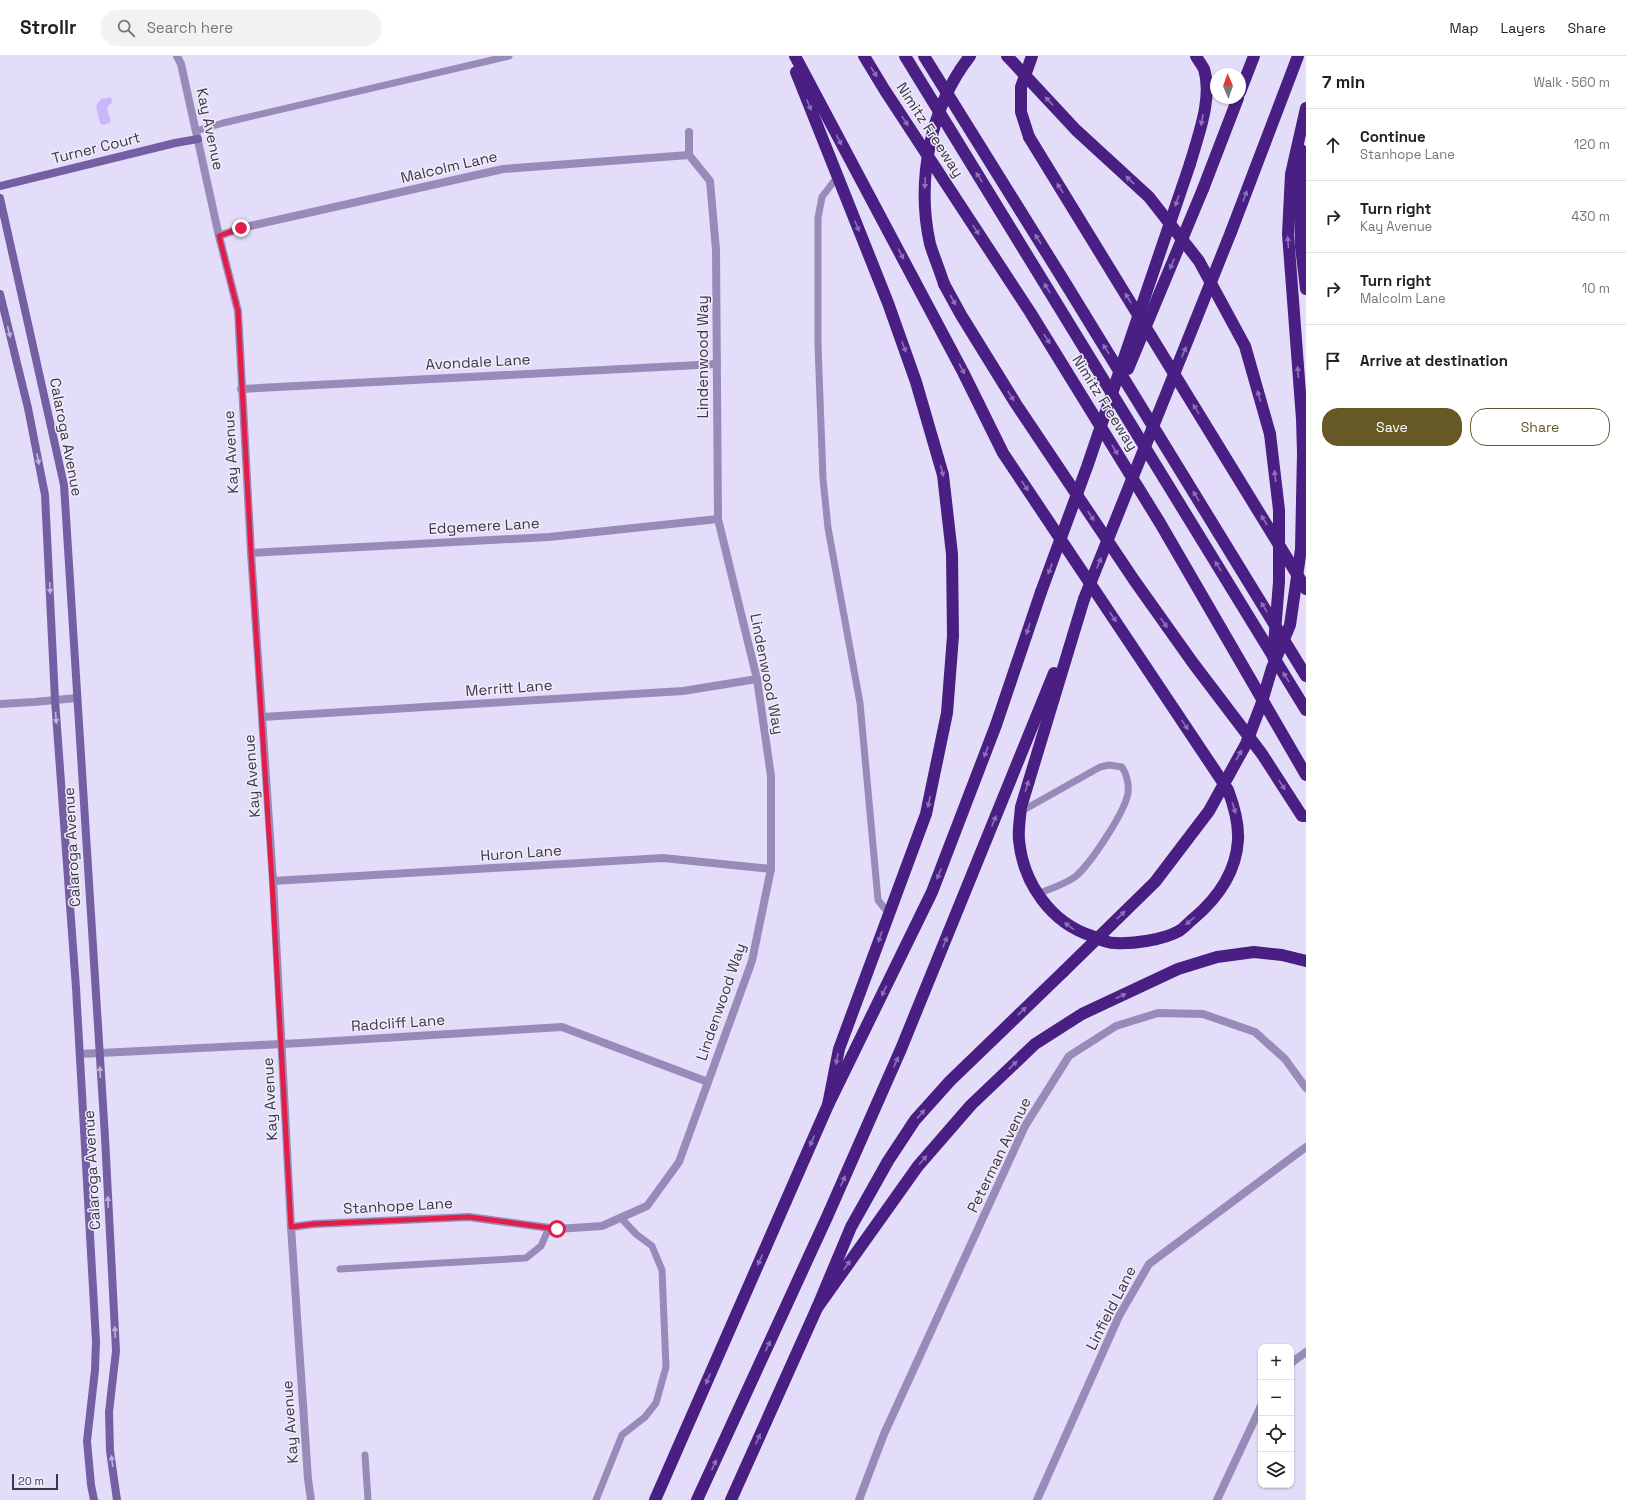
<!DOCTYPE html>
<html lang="en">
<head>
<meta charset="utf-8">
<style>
  body { margin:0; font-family:"Space Grotesk",sans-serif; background:#f2f2f2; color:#222 }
  .controls { position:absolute; right:12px; bottom:12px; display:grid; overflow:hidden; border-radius:8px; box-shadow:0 1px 3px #0004 }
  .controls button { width:36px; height:36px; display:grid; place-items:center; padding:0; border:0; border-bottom:1px solid #e0e0e0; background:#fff; color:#222; font:20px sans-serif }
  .compass { position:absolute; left:1210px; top:12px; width:36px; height:36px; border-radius:50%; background:#fff; box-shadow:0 1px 3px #0004; rotate:358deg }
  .scale { position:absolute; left:12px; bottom:10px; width:46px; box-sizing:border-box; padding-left:4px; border:2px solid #3c3944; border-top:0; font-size:11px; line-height:14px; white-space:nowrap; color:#3c3944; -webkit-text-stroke:3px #f0ecfd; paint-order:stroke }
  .stop { position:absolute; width:12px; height:12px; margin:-9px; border:3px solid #e11d48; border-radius:50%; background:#fff }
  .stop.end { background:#e11d48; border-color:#fff; box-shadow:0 1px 4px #0008 }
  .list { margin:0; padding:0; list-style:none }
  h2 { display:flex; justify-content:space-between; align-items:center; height:52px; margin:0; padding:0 16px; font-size:17px }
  h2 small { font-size:13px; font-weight:400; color:#767676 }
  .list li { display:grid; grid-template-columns:26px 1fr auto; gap:12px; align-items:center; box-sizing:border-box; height:72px; padding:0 16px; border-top:1px solid #e0e0e0 }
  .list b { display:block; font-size:15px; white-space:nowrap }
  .list p { margin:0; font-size:13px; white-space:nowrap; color:#767676 }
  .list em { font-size:13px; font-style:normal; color:#767676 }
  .actions { display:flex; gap:8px; padding:12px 16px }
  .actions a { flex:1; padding:9px 0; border:1px solid #675926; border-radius:16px; text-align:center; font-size:14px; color:#675926 }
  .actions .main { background:#675926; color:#fff }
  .icon { flex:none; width:22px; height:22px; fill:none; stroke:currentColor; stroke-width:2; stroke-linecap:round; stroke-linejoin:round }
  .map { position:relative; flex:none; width:1306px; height:1444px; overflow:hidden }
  header { display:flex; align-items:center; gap:24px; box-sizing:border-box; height:56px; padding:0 20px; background:#fff; border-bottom:1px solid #e0e0e0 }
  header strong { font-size:19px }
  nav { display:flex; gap:22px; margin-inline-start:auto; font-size:14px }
  .search { width:280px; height:36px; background:#f2f2f2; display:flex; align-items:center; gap:10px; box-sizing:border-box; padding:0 14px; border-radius:16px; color:#767676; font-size:15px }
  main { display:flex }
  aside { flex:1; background:#fff }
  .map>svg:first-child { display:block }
</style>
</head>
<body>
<header>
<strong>Strollr</strong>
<div class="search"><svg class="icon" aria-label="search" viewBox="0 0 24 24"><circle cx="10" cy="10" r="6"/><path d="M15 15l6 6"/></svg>Search here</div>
<nav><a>Map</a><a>Layers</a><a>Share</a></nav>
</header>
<main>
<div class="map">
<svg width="1306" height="1444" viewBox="0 0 1306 1444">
  <rect width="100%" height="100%" fill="#e4ddf9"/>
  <path fill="#cab7fb" d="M111,41L112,47L108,50C106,57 112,61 110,67L103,69L100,67L96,50L101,43Z"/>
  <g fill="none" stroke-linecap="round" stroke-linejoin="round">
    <g stroke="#988bba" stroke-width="7">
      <path d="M196,75L223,67L509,0"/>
      <path d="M837,121L822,141L818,162V289L823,423L828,472L860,647L878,844L889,858"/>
      <path d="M1020,756L1100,711L1109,709L1122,711C1127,719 1129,728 1128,737C1125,756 1091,807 1076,820C1070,826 1047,834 1038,838"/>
      <path d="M340,1213L526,1202L541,1190L549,1172"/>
      <path d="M365,1399L368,1444"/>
      <path d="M596,1444L622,1379L645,1361L656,1347L666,1311L662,1214L652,1190L636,1178L621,1162"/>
    </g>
    <g stroke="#988bba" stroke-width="8">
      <path d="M177,0L181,8L219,180L238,255L251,497L273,825L291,1171L308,1423L311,1444"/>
      <path d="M219,180L241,172L503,113L689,99"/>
      <path d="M241,333L717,308"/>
      <path d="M251,497L549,481L718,463"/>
      <path d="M0,648L34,646L77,642"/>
      <path d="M262,661L683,635L757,623"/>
      <path d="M273,825L663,802L771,813"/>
      <path d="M80,998L302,987L562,971L708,1026"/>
      <path d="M291,1171L314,1168L469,1161L557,1173L602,1170L647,1150L679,1106L752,905L771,813V720L757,623L718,463L716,194L710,125L689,99V76"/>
      <path d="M1291,1307L1306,1296"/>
      <path d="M859,1444L884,1378L1025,1070L1069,1000L1116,970L1158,957L1203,958L1255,976L1285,1003L1306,1032"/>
      <path d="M1037,1444L1119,1260L1149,1208L1306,1091"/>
      <path d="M1217,1444L1261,1350"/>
    </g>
    <g stroke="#755fa3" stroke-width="8">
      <path d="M0,130L175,87L198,83"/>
      <path d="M0,142L64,429L105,1081L116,1295L109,1356L110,1395L117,1444"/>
      <path d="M0,238L28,352L45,439L55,644L76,932L96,1285L95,1314L87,1385L91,1429L94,1444"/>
    </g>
    <g stroke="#491f83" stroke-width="12">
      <path d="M795,0L963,316L1003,397L1228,734C1234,750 1239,766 1238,784C1236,817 1218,842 1193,863C1189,866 1184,872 1179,875C1163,884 1133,888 1115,887C1107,887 1099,883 1092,880C1051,867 1023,827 1019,784C1018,773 1020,763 1021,751L1084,543"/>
      <path d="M864,0L884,33L1030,256L1160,467L1306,719"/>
      <path d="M905,0L1306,654"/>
      <path d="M924,0L1064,225L1306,620"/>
      <path d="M1007,0L1076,74L1149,141L1199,205L1245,290L1270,378"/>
      <path d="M796,16L888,247L916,326L943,419L952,498L953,580L947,657L926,758L839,993L828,1049"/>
      <path d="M1240,36L1254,0"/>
      <path d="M1029,81L1306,533"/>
      <path d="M1301,94L1300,155L1301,191L1306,233"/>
      <path d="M1190,108C1198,80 1213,42 1204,13C1202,9 1198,4 1196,0"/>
      <path d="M1203,133L1238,42"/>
      <path d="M1231,176L1298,0"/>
      <path d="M944,228L961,259L1016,348L1134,524L1193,607L1262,698L1302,760H1306"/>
      <path d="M1303,397L1302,363L1288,178L1291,118L1306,52"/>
      <path d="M817,1252L918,1110L971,1049L1035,988L1082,958L1178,913L1217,901L1254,896L1282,899L1306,905"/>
      <path d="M655,1444L828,1049L932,836L996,669L1041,536"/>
      <path d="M697,1444L827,1161L901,993L1054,617"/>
      <path d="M731,1444L817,1252L851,1171L888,1105L915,1064L950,1025L1063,916"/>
    </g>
    <g stroke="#491f83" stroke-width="12">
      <path d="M1029,81L1021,56V31L1032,0"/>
      <path d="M944,228C940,215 934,201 930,188C916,125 930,51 970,0"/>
      <path d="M1128,313L1203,133"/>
      <path d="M1270,378L1279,454V526L1273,601"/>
      <path d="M1041,536L1087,411L1190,108"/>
      <path d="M1084,543L1231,176"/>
      <path d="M1063,916L1155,826L1209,755L1246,688L1261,649L1272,612L1290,569L1301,493L1303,397"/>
    </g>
  </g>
  <defs><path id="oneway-solid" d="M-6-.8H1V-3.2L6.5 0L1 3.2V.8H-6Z"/></defs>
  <g fill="#8c71b4">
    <use href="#oneway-solid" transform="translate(874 16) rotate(59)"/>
    <use href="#oneway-solid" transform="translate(1049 45) rotate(-133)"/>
    <use href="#oneway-solid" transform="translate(809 49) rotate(68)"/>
    <use href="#oneway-solid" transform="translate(1202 64) rotate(101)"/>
    <use href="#oneway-solid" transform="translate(905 65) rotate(57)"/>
    <use href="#oneway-solid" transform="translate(839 84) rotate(62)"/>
    <use href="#oneway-solid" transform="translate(979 121) rotate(-122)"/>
    <use href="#oneway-solid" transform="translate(1130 124) rotate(-137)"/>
    <use href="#oneway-solid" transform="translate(925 127) rotate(93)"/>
    <use href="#oneway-solid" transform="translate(1060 132) rotate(-122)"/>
    <use href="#oneway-solid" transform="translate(1245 140) rotate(-69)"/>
    <use href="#oneway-solid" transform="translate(1177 145) rotate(109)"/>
    <use href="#oneway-solid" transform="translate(857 170) rotate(68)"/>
    <use href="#oneway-solid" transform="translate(976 174) rotate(57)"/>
    <use href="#oneway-solid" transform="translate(1038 183) rotate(-122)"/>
    <use href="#oneway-solid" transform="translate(1288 186) rotate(-94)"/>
    <use href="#oneway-solid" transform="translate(901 198) rotate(62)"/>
    <use href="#oneway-solid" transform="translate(1172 208) rotate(113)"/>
    <use href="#oneway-solid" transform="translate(1047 232) rotate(-122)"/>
    <use href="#oneway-solid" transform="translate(1128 242) rotate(-121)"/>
    <use href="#oneway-solid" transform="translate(953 244) rotate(61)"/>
    <use href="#oneway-solid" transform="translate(1047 283) rotate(58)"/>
    <use href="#oneway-solid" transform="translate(904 291) rotate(70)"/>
    <use href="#oneway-solid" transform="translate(1106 293) rotate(-122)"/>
    <use href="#oneway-solid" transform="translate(1184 296) rotate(-68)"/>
    <use href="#oneway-solid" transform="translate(962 313) rotate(62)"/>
    <use href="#oneway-solid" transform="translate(1298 316) rotate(-94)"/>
    <use href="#oneway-solid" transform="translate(1011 340) rotate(58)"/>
    <use href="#oneway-solid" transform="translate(1259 340) rotate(-106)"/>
    <use href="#oneway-solid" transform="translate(1196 353) rotate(-121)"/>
    <use href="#oneway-solid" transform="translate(1115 394) rotate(58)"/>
    <use href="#oneway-solid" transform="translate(942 415) rotate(76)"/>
    <use href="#oneway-solid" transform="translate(1275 420) rotate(-97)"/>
    <use href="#oneway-solid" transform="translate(1025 430) rotate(56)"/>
    <use href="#oneway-solid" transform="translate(1196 440) rotate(-121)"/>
    <use href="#oneway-solid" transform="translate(1091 460) rotate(56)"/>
    <use href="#oneway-solid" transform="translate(1264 464) rotate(-121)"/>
    <use href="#oneway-solid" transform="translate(1099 507) rotate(-68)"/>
    <use href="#oneway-solid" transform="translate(1218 510) rotate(-122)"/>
    <use href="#oneway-solid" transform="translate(1050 513) rotate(110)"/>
    <use href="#oneway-solid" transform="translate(1264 551) rotate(-121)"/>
    <use href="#oneway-solid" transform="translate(1113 561) rotate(56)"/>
    <use href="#oneway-solid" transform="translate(1164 567) rotate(54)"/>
    <use href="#oneway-solid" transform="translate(1028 573) rotate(109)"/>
    <use href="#oneway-solid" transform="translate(1286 621) rotate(-122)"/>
    <use href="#oneway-solid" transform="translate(1185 669) rotate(56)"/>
    <use href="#oneway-solid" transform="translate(986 696) rotate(111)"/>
    <use href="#oneway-solid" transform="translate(1239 699) rotate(-61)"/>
    <use href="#oneway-solid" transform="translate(1282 729) rotate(57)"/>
    <use href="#oneway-solid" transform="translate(1027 730) rotate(-73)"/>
    <use href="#oneway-solid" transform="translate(929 746) rotate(102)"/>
    <use href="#oneway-solid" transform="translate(1234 752) rotate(73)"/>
    <use href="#oneway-solid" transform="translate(994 765) rotate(-68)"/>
    <use href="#oneway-solid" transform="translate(939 818) rotate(111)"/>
    <use href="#oneway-solid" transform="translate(1121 859) rotate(-44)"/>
    <use href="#oneway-solid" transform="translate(1190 865) rotate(140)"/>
    <use href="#oneway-solid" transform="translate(1069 870) rotate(-144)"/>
    <use href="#oneway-solid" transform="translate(880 881) rotate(110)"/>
    <use href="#oneway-solid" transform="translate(945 886) rotate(-68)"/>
    <use href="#oneway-solid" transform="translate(884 935) rotate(116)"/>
    <use href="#oneway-solid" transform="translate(1121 940) rotate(-26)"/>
    <use href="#oneway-solid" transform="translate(1022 955) rotate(-44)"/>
    <use href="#oneway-solid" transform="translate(837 1003) rotate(101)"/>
    <use href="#oneway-solid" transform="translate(896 1006) rotate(-66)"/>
    <use href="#oneway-solid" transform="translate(1013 1009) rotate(-44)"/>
    <use href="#oneway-solid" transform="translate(921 1058) rotate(-49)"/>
    <use href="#oneway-solid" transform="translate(812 1085) rotate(114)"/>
    <use href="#oneway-solid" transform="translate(923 1104) rotate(-48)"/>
    <use href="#oneway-solid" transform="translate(843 1125) rotate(-66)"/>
    <use href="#oneway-solid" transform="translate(760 1204) rotate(114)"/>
    <use href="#oneway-solid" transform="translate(847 1209) rotate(-55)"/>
    <use href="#oneway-solid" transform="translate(768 1290) rotate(-65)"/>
    <use href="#oneway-solid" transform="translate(708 1323) rotate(114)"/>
    <use href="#oneway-solid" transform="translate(758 1383) rotate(-66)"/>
    <use href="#oneway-solid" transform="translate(714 1409) rotate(-66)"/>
  </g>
  <g fill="#bfb4d9">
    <use href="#oneway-solid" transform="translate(9 276) rotate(76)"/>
    <use href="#oneway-solid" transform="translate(38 403) rotate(79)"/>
    <use href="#oneway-solid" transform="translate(50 532) rotate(87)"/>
    <use href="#oneway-solid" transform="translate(56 662) rotate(86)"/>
    <use href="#oneway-solid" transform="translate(100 1016) rotate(-94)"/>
    <use href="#oneway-solid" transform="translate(108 1146) rotate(-93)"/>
    <use href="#oneway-solid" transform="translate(115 1276) rotate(-93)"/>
    <use href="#oneway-solid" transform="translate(112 1405) rotate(-98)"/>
  </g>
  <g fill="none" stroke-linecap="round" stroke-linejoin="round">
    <path stroke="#e11d48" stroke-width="5" d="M241,172L219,180L238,255L251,497L272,825L291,1171L314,1168L469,1161L557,1173"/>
  </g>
  <g text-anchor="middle" stroke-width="3" stroke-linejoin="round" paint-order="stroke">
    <g font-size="15" fill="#3c3944" stroke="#f0ecfd">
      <text transform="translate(210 73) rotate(78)" y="5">Kay Avenue</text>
      <text transform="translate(930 74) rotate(57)" y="5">Nimitz Freeway</text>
      <text transform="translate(96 92) rotate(-14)" y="5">Turner Court</text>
      <text transform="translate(449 111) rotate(-13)" y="5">Malcolm Lane</text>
      <text transform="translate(703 301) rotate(-90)" y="5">Lindenwood Way</text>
      <text transform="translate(478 306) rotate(-3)" y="5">Avondale Lane</text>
      <text transform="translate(1105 347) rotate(58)" y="5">Nimitz Freeway</text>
      <text transform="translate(66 381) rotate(79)" y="5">Calaroga Avenue</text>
      <text transform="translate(231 396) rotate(-93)" y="5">Kay Avenue</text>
      <text transform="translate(484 470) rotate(-3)" y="5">Edgemere Lane</text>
      <text transform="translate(767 618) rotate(79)" y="5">Lindenwood Way</text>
      <text transform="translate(509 632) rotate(-4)" y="5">Merritt Lane</text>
      <text transform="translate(252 720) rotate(-94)" y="5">Kay Avenue</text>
      <text transform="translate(72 791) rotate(-93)" y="5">Calaroga Avenue</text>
      <text transform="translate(521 797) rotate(-4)" y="5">Huron Lane</text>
      <text transform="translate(721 946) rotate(-71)" y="5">Lindenwood Way</text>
      <text transform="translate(398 967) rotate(-4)" y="5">Radcliff Lane</text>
      <text transform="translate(270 1043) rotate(-93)" y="5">Kay Avenue</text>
      <text transform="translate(999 1099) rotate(-64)" y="5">Peterman Avenue</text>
      <text transform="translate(92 1114) rotate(-93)" y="5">Calaroga Avenue</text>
      <text transform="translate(398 1150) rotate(-3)" y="5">Stanhope Lane</text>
      <text transform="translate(1111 1252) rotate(-63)" y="5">Linfield Lane</text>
      <text transform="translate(290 1366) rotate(-94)" y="5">Kay Avenue</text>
    </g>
  </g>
</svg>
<div class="controls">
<button>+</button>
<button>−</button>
<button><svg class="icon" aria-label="locate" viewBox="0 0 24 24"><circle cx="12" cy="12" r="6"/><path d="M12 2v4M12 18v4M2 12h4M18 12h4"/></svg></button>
<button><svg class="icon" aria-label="layers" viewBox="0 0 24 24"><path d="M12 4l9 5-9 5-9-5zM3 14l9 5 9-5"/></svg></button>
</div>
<svg class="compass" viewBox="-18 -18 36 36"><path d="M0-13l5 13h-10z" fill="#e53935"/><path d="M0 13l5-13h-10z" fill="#767676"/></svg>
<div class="scale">20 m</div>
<div class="stop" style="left:557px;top:1173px"></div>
<div class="stop end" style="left:241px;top:172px"></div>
</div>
<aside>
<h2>7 min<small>Walk · 560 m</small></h2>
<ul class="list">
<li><svg class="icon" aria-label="ahead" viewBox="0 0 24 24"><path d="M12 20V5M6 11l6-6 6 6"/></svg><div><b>Continue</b><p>Stanhope Lane</p></div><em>120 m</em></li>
<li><svg class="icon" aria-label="right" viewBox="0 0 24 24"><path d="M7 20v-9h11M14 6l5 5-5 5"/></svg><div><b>Turn right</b><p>Kay Avenue</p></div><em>430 m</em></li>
<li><svg class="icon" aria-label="right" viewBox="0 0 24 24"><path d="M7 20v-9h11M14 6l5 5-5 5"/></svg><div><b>Turn right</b><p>Malcolm Lane</p></div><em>10 m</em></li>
<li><svg class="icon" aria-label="arrive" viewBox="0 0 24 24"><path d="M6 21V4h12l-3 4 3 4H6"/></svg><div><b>Arrive at destination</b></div></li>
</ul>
<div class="actions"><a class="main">Save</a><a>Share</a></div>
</aside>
</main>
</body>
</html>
